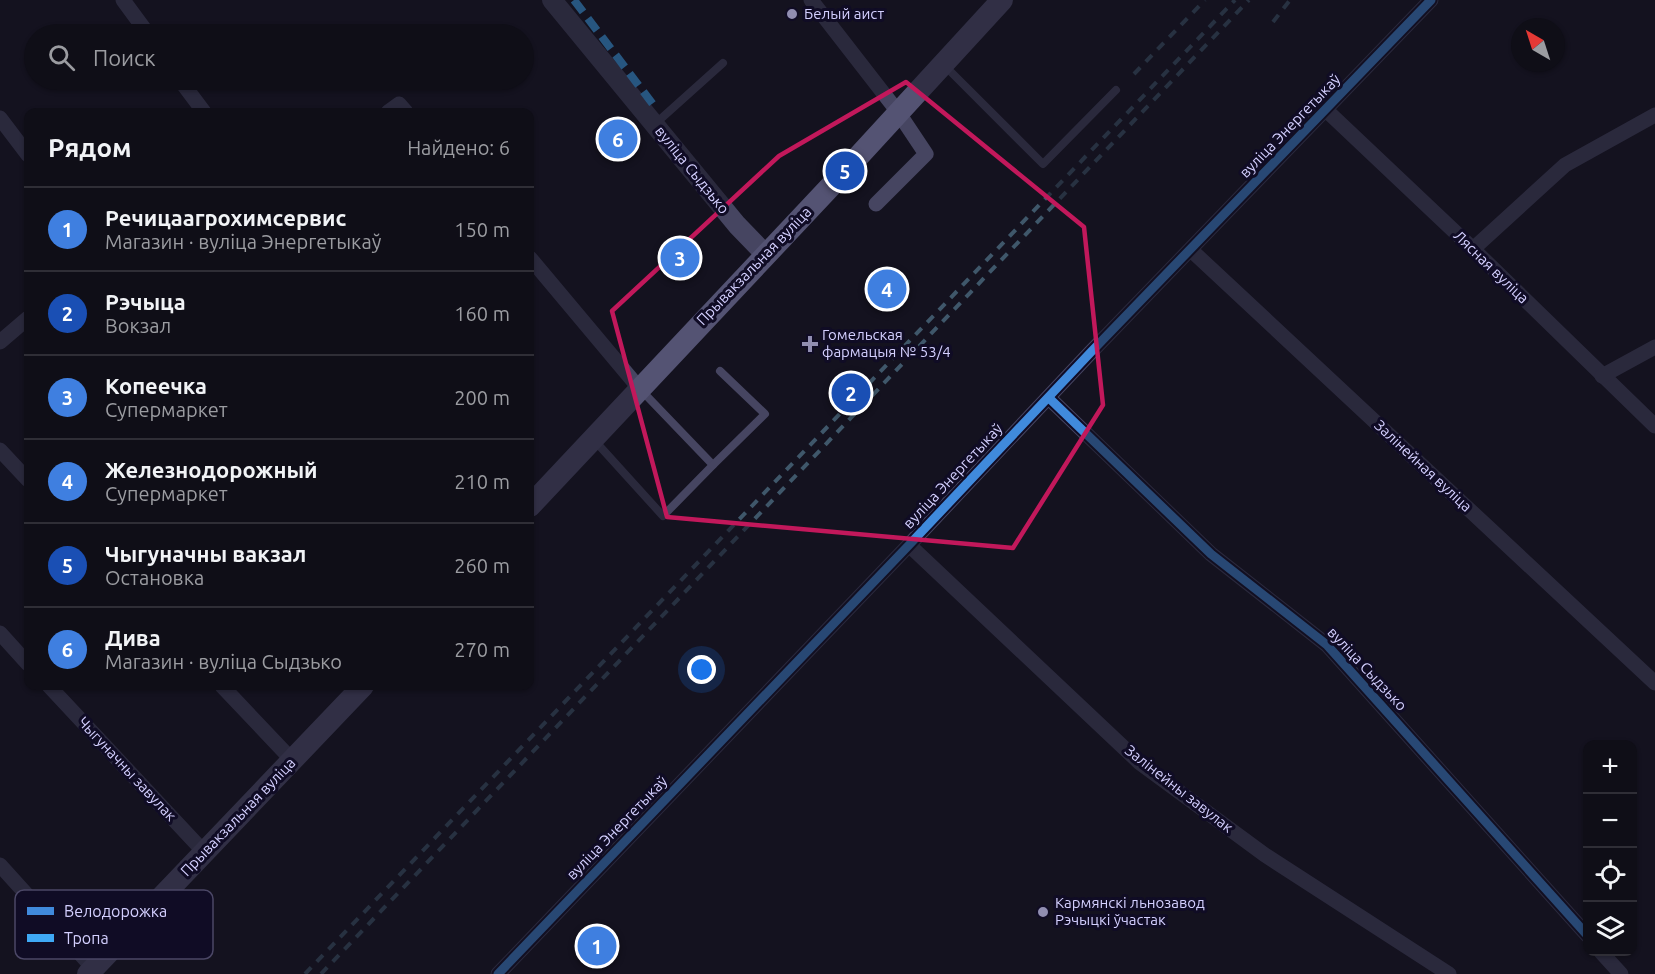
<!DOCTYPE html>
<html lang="ru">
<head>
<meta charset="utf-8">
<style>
  body { margin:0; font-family:Ubuntu,sans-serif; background:#181720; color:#f1f3f6 }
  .controls { position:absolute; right:18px; bottom:18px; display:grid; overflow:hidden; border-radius:12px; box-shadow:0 2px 4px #0004 }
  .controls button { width:54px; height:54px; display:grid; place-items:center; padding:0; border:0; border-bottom:2px solid #2f2e36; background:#0f0e17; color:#f1f3f6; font:30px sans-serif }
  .compass { position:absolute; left:1511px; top:18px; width:54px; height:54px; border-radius:50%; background:#0f0e17; box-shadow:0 2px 4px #0004; rotate:321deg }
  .you { position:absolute; left:702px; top:670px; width:21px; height:21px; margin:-15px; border:4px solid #fff; border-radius:50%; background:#1a73e8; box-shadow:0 0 0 9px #1a73e833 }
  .badge { display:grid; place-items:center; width:39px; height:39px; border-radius:50%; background:#2563eb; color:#fff; font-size:20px; font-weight:700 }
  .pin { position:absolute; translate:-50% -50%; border:3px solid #fff; box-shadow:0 2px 6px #0006 }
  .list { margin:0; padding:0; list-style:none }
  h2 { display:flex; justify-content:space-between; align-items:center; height:78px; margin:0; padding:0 24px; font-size:26px }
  h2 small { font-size:20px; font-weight:400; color:#9b9ca1 }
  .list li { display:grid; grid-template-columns:39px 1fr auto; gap:18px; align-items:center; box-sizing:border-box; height:84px; padding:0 24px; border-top:2px solid #2f2e36 }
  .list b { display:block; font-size:22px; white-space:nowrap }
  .list p { margin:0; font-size:20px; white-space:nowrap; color:#9b9ca1 }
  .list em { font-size:20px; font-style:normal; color:#9b9ca1 }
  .icon { flex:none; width:33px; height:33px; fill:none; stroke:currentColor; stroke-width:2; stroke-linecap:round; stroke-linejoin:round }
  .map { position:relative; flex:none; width:1655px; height:974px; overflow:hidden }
  .search { position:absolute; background:#0f0e17; box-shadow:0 2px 4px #0004; left:24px; top:24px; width:510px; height:66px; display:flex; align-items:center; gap:15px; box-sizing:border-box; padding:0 21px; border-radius:33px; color:#9b9ca1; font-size:22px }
  .panel { position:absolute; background:#0f0e17; box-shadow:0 2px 4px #0004; left:24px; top:108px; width:510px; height:582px; border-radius:12px }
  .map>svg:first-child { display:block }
</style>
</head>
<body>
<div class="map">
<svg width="1655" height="974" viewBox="0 0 1655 974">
  <rect width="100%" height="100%" fill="#14121f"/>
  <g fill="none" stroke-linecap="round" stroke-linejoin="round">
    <g stroke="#464561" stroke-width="8">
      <path d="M946,67L1043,164L1116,90"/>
      <path d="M655,124L723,63"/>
      <path d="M595,441L663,516L713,465L641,390"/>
      <path d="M713,465L765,414L720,371"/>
    </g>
    <g stroke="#464561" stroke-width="15">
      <path d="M123,0L148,34"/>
      <path d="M811,0L898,112L926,154L876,204"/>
      <path d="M180,80L204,112"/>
      <path d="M1326,110L1473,249L1655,426"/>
      <path d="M388,112L399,104L406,112"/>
      <path d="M0,118L28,155"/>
      <path d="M1473,249L1565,165L1655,115"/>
      <path d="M1191,250L1655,683"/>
      <path d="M530,258L639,388"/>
      <path d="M0,342L28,318"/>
      <path d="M1602,376L1655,347"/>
      <path d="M1049,398L1211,554L1327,645L1588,936"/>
      <path d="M0,450L28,480"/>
      <path d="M909,545L1140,763L1265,855L1449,974"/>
      <path d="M0,633L28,664"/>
      <path d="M49,686L205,853"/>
      <path d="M222,686L292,760"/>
      <path d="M0,865L93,968"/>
      <path d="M1601,952L1621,974"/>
      <path d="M498,974L909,545L1091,352L1431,0"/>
    </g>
    <path stroke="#464561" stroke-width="20" d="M552,0L737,225L765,254"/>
    <g stroke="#545373" stroke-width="22">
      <path d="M530,506L845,171L1002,0"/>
      <path d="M88,974L363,686"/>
    </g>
    <g stroke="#3f576a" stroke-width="4" stroke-dasharray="9 8" stroke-linecap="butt">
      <path d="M1273,22L1290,0"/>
      <path d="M1134,74L1205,0"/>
      <path d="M305,974L1235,0"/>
      <path d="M321,974L1249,0"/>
    </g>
    <path stroke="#3fa9f5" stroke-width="8" stroke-dasharray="15 8" stroke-linecap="butt" d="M574,0L655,107"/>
    <g stroke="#100c25" stroke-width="13">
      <g id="cycleway">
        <path d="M1049,398L1211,554L1327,645L1588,936"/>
        <path d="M498,974L909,545L1091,352L1431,0"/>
      </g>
    </g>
    <use href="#cycleway" stroke="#408adc" stroke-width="9"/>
  </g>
  <path d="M0 0H1655V974H0ZM906,82L1084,227L1103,405L1013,548L667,517L612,311L779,156Z" fill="#14121f" fill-opacity=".55" fill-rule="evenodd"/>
  <path fill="none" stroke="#c2185b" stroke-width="4.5" stroke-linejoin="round" d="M906,82L1084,227L1103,405L1013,548L667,517L612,311L779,156Z"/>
  <g fill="#918eb1" stroke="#100c25" stroke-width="2">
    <circle cx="792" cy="14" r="6"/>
    <path d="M807 335h6v6h6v6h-6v6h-6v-6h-6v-6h6z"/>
    <circle cx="1043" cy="912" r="6"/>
  </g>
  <g text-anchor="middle" stroke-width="6" stroke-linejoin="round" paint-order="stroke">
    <g font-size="15" fill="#d4d0ff" stroke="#100c25" text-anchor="start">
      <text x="804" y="19">Белый аист</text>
      <text x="822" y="340">Гомельская<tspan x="822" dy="17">фармацыя № 53/4</tspan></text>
      <text x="1055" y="908">Кармянскі льнозавод<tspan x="1055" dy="17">Рэчыцкі ўчастак</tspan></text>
    </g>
    <g font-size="15" fill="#d4d0ff" stroke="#100c25">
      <text transform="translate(1290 126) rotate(-46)" y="5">вуліца Энергетыкаў</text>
      <text transform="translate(692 170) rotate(51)" y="5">вуліца Сыдзько</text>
      <text transform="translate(754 266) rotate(-46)" y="5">Прывакзальная вуліца</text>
      <text transform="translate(1491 267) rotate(44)" y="5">Лясная вуліца</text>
      <text transform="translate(1423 466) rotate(43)" y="5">Залінейная вуліца</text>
      <text transform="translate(953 476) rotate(-47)" y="5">вуліца Энергетыкаў</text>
      <text transform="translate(1367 669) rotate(47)" y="5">вуліца Сыдзько</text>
      <text transform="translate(127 769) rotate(47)" y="5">Чыгуначны завулак</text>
      <text transform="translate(1179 789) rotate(38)" y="5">Залінейны завулак</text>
      <text transform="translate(238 817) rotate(-46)" y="5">Прывакзальная вуліца</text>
      <text transform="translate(617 828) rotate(-46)" y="5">вуліца Энергетыкаў</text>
    </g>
  </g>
  <rect x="15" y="890" width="198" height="69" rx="9" fill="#100c25" stroke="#4b4766" stroke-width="1.5"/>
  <rect x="27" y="907" width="27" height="8" fill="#408adc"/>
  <rect x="27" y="934" width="27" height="8" fill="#3fa9f5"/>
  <g font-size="16" fill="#d4d0ff">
    <text x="64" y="917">Велодорожка</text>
    <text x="64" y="944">Тропа</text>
  </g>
</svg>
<div class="controls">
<button>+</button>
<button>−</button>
<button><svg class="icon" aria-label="locate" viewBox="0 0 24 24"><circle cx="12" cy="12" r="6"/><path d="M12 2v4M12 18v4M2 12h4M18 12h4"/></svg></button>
<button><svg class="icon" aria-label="layers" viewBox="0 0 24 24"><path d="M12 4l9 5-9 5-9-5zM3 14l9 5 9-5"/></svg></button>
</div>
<svg class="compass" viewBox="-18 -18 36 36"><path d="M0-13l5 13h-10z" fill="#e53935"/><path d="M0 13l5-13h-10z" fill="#9b9ca1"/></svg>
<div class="you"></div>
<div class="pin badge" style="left:597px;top:946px;background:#3f7fe0">1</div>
<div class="pin badge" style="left:851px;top:393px;background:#1a4fb4">2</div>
<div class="pin badge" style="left:680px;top:258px;background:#3f7fe0">3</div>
<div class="pin badge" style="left:887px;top:289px;background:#3f7fe0">4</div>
<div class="pin badge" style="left:845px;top:171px;background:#1a4fb4">5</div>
<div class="pin badge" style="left:618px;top:139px;background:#3f7fe0">6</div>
<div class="search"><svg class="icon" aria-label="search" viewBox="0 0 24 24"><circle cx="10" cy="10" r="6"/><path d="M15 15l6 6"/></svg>Поиск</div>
<section class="panel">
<h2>Рядом<small>Найдено: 6</small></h2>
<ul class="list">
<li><span class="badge" style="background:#3f7fe0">1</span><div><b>Речицаагрохимсервис</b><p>Магазин · вуліца Энергетыкаў</p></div><em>150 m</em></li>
<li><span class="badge" style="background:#1a4fb4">2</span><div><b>Рэчыца</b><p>Вокзал</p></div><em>160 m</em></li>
<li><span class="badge" style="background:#3f7fe0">3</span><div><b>Копеечка</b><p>Супермаркет</p></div><em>200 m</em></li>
<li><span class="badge" style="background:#3f7fe0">4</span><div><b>Железнодорожный</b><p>Супермаркет</p></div><em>210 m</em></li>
<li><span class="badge" style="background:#1a4fb4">5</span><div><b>Чыгуначны вакзал</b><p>Остановка</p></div><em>260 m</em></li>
<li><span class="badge" style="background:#3f7fe0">6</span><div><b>Дива</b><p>Магазин · вуліца Сыдзько</p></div><em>270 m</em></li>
</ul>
</section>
</div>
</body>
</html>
